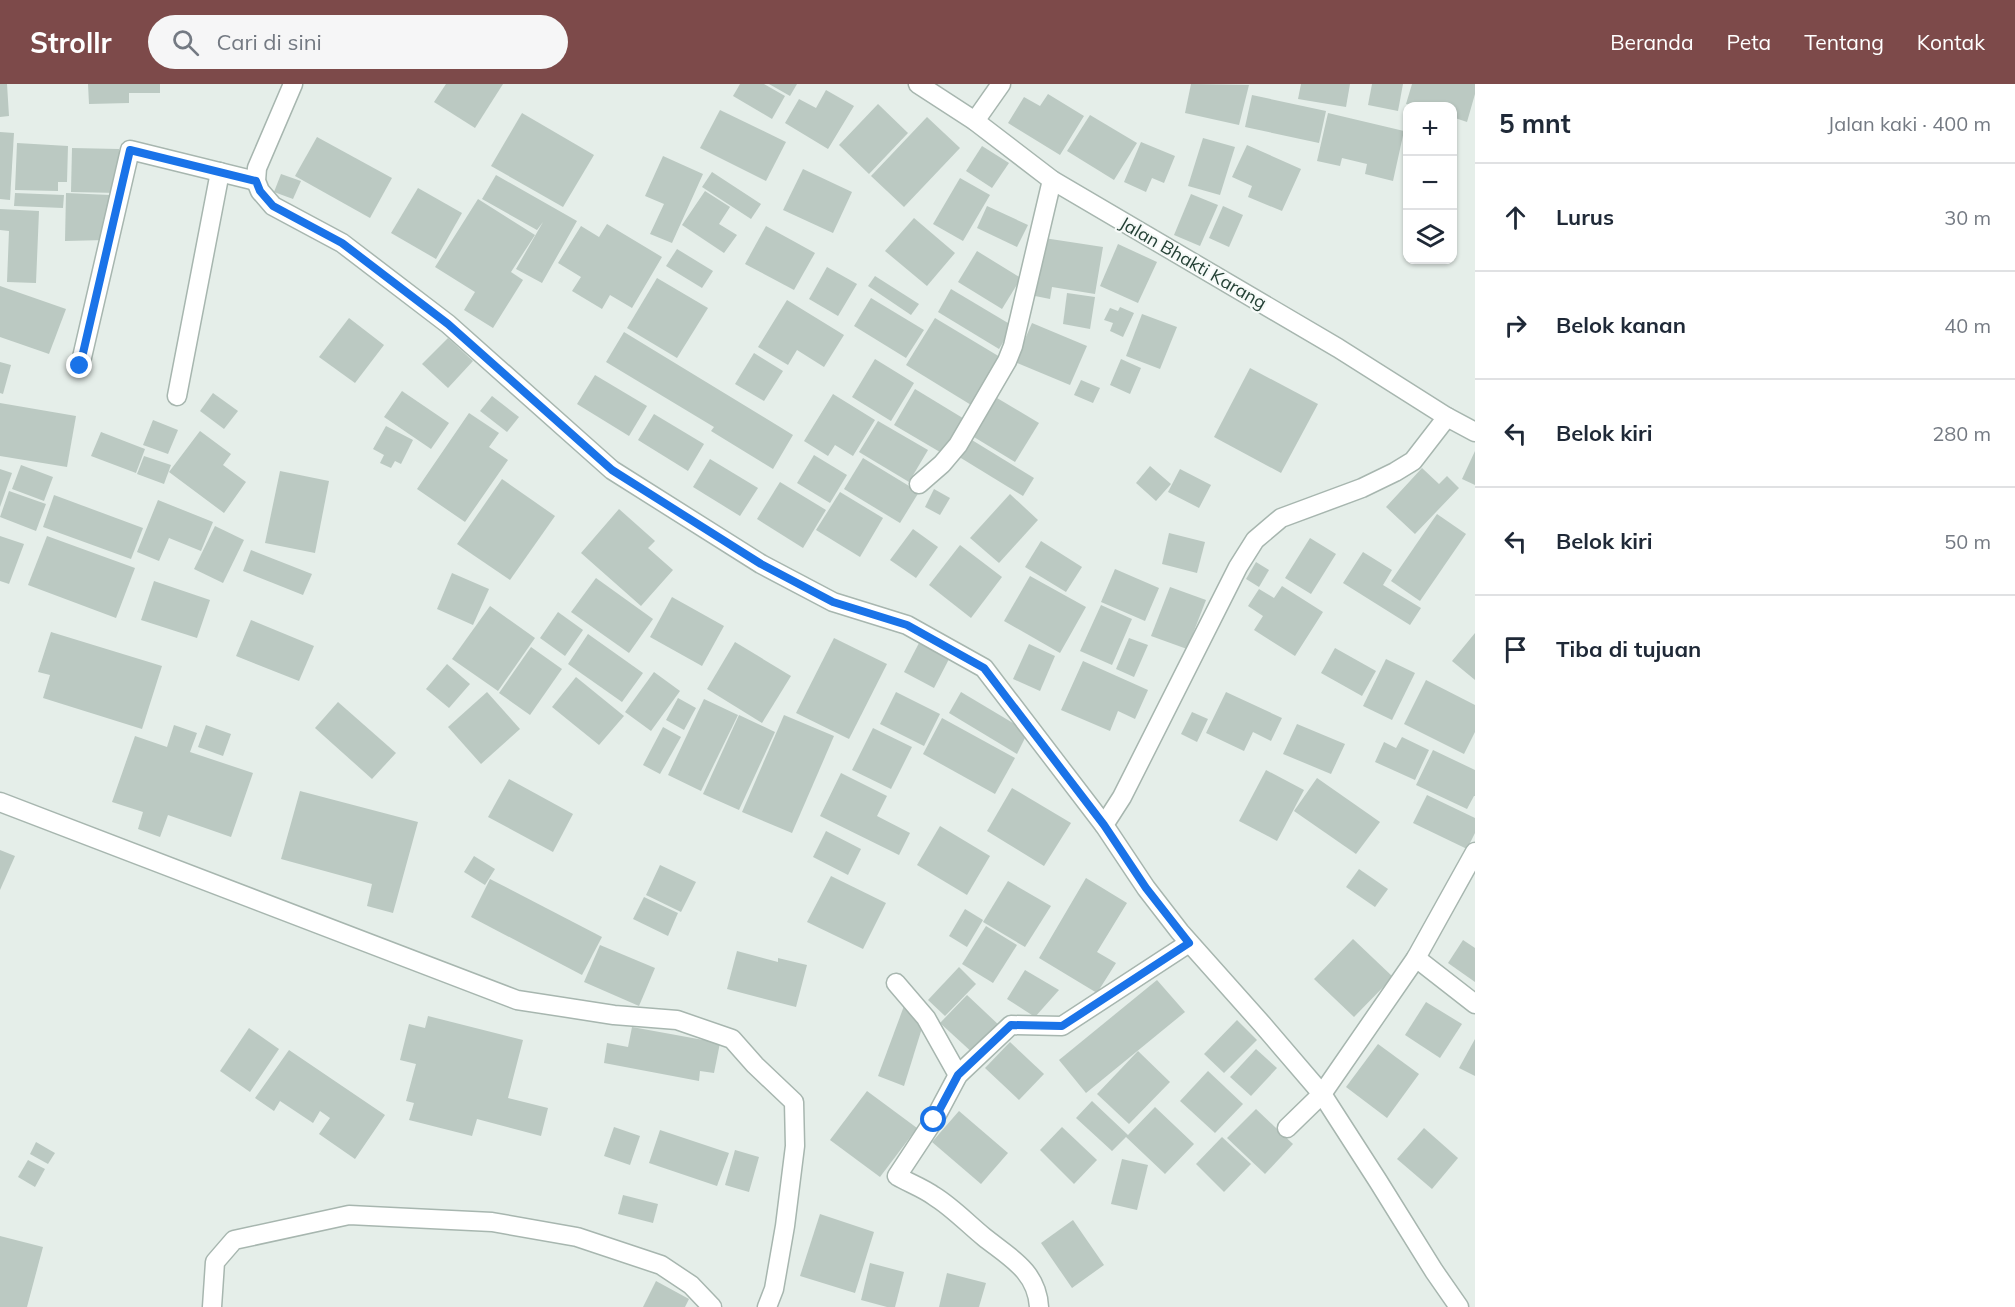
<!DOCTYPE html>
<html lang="id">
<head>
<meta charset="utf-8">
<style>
  body { margin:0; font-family:Mulish,sans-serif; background:#f6f6f7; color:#1f2937 }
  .controls { position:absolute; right:18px; top:18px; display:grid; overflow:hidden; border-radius:12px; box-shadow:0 2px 4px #0004 }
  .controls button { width:54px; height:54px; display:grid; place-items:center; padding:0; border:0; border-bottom:2px solid #e0e1e3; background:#fff; color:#1f2937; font:30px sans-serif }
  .stop { position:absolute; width:18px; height:18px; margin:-14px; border:4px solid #1a73e8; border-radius:50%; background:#fff }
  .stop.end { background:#1a73e8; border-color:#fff; box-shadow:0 2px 6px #0008 }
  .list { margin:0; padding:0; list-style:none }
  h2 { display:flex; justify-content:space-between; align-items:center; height:78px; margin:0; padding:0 24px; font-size:26px }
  h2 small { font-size:20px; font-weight:400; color:#747a83 }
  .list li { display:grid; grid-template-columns:39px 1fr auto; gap:18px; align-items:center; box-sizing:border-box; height:108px; padding:0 24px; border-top:2px solid #e0e1e3 }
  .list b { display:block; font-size:22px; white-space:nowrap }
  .list em { font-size:20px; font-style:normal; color:#747a83 }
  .icon { flex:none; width:33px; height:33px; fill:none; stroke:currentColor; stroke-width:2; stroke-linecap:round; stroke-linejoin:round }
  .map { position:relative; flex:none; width:1475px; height:1223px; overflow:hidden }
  header { display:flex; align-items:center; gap:36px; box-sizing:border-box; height:84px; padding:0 30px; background:#7d4a4a; color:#fff }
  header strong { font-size:28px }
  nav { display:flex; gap:33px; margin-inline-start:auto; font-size:21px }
  .search { width:420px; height:54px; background:#f6f6f7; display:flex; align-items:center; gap:15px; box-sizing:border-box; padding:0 21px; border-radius:33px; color:#747a83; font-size:22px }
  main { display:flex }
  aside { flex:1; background:#fff }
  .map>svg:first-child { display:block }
</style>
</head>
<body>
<header>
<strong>Strollr</strong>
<div class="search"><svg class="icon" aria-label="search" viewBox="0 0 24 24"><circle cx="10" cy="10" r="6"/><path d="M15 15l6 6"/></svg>Cari di sini</div>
<nav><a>Beranda</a><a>Peta</a><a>Tentang</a><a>Kontak</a></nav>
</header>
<main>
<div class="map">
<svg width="1475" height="1223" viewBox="0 0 1475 1223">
  <rect width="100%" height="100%" fill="#e5eee9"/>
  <g fill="#bbc9c2">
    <path d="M0,0H7L9,32L0,33Z"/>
    <path d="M88,0H160V9H129V19L89,20Z"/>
    <path d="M446,0H503L475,44L434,18Z"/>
    <path d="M740,0H764L785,12L772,35L733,12Z"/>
    <path d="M769,0H797L790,12Z"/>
    <path d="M1191,0L1249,1L1239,41L1185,29Z"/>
    <path d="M1301,0H1350L1346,23L1298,15Z"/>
    <path d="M1372,0H1403L1398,27L1368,21Z"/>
    <path d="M1412,0H1475V10L1467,38L1452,33V22H1416L1406,20Z"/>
    <path d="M826,6L854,22L828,65L785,39L799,15L816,24Z"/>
    <path d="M1048,10L1084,32L1060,71L1008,39L1024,13L1040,22Z"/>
    <path d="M1252,11L1326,27L1319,59L1245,43Z"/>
    <path d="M878,20L908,49L869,90L839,61Z"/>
    <path d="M720,26L786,58L766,97L700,64Z"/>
    <path d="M522,29L594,71L563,123L491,82Z"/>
    <path d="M1328,29L1404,47L1393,97L1365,90L1367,80L1342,74L1340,82L1317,77Z"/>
    <path d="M1090,31L1137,59L1114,96L1067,67Z"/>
    <path d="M927,33L960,64L904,123L871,92Z"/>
    <path d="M0,48L14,49L10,116L0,115Z"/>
    <path d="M317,53L392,94L370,134L295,92Z"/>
    <path d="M1203,54L1235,63L1220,111L1188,102Z"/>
    <path d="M1141,58L1175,72L1164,99L1152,94L1146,108L1124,98Z"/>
    <path d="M17,59L68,62L67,98H58V107L15,106Z"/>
    <path d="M1247,61L1301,85L1282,127L1248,113L1252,102L1232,93Z"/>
    <path d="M982,62L1009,79L992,104L966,87Z"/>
    <path d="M72,64L119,65V109L71,108Z"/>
    <path d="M663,72L703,90L672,159L650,150L664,120L645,112Z"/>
    <path d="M803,85L852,108L833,149L783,126Z"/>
    <path d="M712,88L761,120L751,135L702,103Z"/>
    <path d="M281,90L301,97L293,115L274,108Z"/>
    <path d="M496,91L577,137L542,199L516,185L543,138L537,146L482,115Z"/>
    <path d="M960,94L990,111L963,157L933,140Z"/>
    <path d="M418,104L462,129L436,175L391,149Z"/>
    <path d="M705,107L730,123L719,140L737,151L724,169L682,141Z"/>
    <path d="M15,109L64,111L63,124L14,122Z"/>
    <path d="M66,109L110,111L106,156L65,157Z"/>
    <path d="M1191,110L1218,121L1200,162L1174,151Z"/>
    <path d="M478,115L535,151L511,188L523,196L493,244L464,226L475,208L435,183Z"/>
    <path d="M987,122L1028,141L1017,163L977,144Z"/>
    <path d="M1223,122L1243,131L1229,163L1209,154Z"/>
    <path d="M0,125L39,127L36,199L7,198L9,147L0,146Z"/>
    <path d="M914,134L955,169L927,202L885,167Z"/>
    <path d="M607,140L662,173L632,224L610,211L602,225L572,207L581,193L558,179L581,142L599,153Z"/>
    <path d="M766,142L815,169L794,206L745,180Z"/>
    <path d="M1044,154L1103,163L1095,210L1052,203L1050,215L1035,212Z"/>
    <path d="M1118,160L1157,178L1138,219L1100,202Z"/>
    <path d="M677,165L713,187L702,204L666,182Z"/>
    <path d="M977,167L1021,194L1002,225L958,198Z"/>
    <path d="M827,183L857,200L838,232L809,215Z"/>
    <path d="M875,192L919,220L911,231L868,202Z"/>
    <path d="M657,194L708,224L677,274L627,244Z"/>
    <path d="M0,202L66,225L49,270L0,253Z"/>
    <path d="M951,205L1013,242L999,265L938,228Z"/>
    <path d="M1067,209L1095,213L1090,245L1063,240Z"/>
    <path d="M871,214L924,246L906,274L854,242Z"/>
    <path d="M787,216L844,251L824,283L797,266L788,281L758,263Z"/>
    <path d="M1120,223L1134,229L1123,253L1110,247L1113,239L1104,236L1110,224L1118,227Z"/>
    <path d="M1142,230L1177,243L1160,285L1126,272Z"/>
    <path d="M349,234L384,261L355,299L319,273Z"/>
    <path d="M935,234L1005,276L976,324L906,281Z"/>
    <path d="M1032,239L1087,262L1070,301L1015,278Z"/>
    <path d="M624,248L793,351L773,385L711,347L714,343L606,278Z"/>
    <path d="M448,254L473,277L448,304L422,280Z"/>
    <path d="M754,269L783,287L764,317L735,300Z"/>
    <path d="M875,275L914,299L891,337L852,313Z"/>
    <path d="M1121,275L1141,284L1130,310L1110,301Z"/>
    <path d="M0,278L11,281L3,310L0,309Z"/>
    <path d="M1250,284L1318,320L1281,389L1214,353Z"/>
    <path d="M595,291L647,322L629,352L577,320Z"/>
    <path d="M1081,296L1100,304L1093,319L1074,311Z"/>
    <path d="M915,305L966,336L945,371L894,341Z"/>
    <path d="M402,307L449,339L431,365L384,333Z"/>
    <path d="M213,309L238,327L224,345L200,327Z"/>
    <path d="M833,310L875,336L853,372L835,361L828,372L804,357Z"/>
    <path d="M992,311L1039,339L1015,378L969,350Z"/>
    <path d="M492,312L519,333L507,348L480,327Z"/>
    <path d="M0,319L76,332L67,383L0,372Z"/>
    <path d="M469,329L499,349L489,363L508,376L465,438L417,405Z"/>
    <path d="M654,330L704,360L688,387L638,356Z"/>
    <path d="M153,336L178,346L168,370L143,361Z"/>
    <path d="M878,337L928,366L909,398L859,368Z"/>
    <path d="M386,342L413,356L401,380L395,377L391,384L380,379L384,371L373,365Z"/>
    <path d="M200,347L231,370L223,381L246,398L224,429L169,388Z"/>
    <path d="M101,348L145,365L136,389L91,372Z"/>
    <path d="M967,353L1034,394L1023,412L956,371Z"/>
    <path d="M1475,367V401L1462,395Z"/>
    <path d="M814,371L847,391L830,419L797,399Z"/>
    <path d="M144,372L171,381L164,400L137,390Z"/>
    <path d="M863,374L919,408L900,439L844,405Z"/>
    <path d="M710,375L758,404L740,432L693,403Z"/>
    <path d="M21,381L53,393L44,417L12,405Z"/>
    <path d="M1150,382L1171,400L1156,417L1136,399Z"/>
    <path d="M1422,384L1439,400L1447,392L1459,404L1415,450L1386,423Z"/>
    <path d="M0,385L12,389L0,423Z"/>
    <path d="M1180,385L1211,401L1199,424L1168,408Z"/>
    <path d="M280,387L329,397L315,469L265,459Z"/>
    <path d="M502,395L555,432L510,496L457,460Z"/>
    <path d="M780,398L826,426L803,464L757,435Z"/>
    <path d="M934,405L950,414L940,431L925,423Z"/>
    <path d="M9,407L46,420L36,447L0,433Z"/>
    <path d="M840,408L883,434L860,473L816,446Z"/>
    <path d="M1010,410L1038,436L999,479L970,454Z"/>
    <path d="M54,411L143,444L131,475L43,443Z"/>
    <path d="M158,416L213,438L201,467L169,454L159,477L137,468Z"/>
    <path d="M619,425L655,457L648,464L673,486L641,522L581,469Z"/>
    <path d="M1437,430L1466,450L1420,517L1391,497Z"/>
    <path d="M215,442L244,456L223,499L194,485Z"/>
    <path d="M913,445L938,463L916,494L890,476Z"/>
    <path d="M1169,449L1205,458L1197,489L1162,480Z"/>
    <path d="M0,452L24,460L9,500L0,497Z"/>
    <path d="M47,452L135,484L116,534L28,501Z"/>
    <path d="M1310,454L1336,470L1311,510L1285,494Z"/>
    <path d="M1041,457L1082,483L1066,508L1025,483Z"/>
    <path d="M960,461L1002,493L971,534L929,501Z"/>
    <path d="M251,466L312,490L303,511L243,487Z"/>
    <path d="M1363,468L1392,486L1383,501L1421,524L1410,541L1343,499Z"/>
    <path d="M1256,478L1269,486L1259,503L1246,495Z"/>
    <path d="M1115,485L1159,504L1145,537L1101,518Z"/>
    <path d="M452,489L489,505L473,541L437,525Z"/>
    <path d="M1030,492L1086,523L1060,569L1004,537Z"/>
    <path d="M596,494L653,535L629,569L571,528Z"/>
    <path d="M154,497L210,516L197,554L141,536Z"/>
    <path d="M1282,502L1323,528L1295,572L1254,546L1263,532L1248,522L1259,505L1274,514Z"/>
    <path d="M1170,503L1206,516L1187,565L1151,552Z"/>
    <path d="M672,513L724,542L702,582L650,553Z"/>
    <path d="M1101,521L1132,535L1112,581L1080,567Z"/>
    <path d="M490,522L535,554L498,607L452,575Z"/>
    <path d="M558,528L583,546L565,572L540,554Z"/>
    <path d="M251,536L314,562L299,597L236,572Z"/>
    <path d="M51,548L162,582L142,645L43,614L50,591L38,588Z"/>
    <path d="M1475,549V596L1452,577Z"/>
    <path d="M588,550L643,589L622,618L568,580Z"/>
    <path d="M834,554L887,580L849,655L796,629Z"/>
    <path d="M1129,554L1148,561L1134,593L1116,585Z"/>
    <path d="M735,558L791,592L762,639L707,605Z"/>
    <path d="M919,559L949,575L934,604L904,588Z"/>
    <path d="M1029,560L1055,572L1040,607L1013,595Z"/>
    <path d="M531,563L562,585L530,631L499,609Z"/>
    <path d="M1335,564L1376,587L1362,612L1321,589Z"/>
    <path d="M1386,575L1415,589L1392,636L1363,622Z"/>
    <path d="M1083,577L1148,606L1135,635L1118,627L1110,647L1061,626Z"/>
    <path d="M447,580L470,600L449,624L426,605Z"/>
    <path d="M654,588L680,607L651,647L625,628Z"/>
    <path d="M576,593L624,632L599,661L552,623Z"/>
    <path d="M1426,596L1475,621V648L1464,670L1404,640Z"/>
    <path d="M487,608L520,645L481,680L448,643Z"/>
    <path d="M896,608L940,630L924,662L880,640Z"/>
    <path d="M961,608L1028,648L1017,670L949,629Z"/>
    <path d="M1226,608L1282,634L1271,657L1253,648L1244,667L1206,649Z"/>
    <path d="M678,614L696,624L684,646L666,636Z"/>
    <path d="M704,615L738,631L701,707L668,691Z"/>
    <path d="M338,618L396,669L372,695L315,644Z"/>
    <path d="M1192,628L1208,635L1197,658L1181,650Z"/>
    <path d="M739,631L775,648L739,726L703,710Z"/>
    <path d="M784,631L834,652L792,749L742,728Z"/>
    <path d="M942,634L1015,674L995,710L923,670Z"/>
    <path d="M1297,640L1345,660L1331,690L1283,670Z"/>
    <path d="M174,641L197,649L190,668L253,689L231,753L168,731L160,753L138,745L143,728L112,718L135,652L167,663Z"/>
    <path d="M206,641L231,650L223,672L198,663Z"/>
    <path d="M663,643L681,653L660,690L643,681Z"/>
    <path d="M873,644L912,663L891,705L852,686Z"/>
    <path d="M1402,653L1429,666L1415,696L1375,678L1384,658L1396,664Z"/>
    <path d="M1433,666L1475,686V712H1474L1467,725L1416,701Z"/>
    <path d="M1266,686L1304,706L1277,757L1239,737Z"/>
    <path d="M841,689L887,712L877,732L910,749L899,771L820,732Z"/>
    <path d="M1317,694L1380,738L1356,770L1294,727Z"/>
    <path d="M509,695L573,730L553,768L488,733Z"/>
    <path d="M1012,704L1071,739L1044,782L987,747Z"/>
    <path d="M300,707L418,738L393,829L367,822L372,800L281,775Z"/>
    <path d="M1427,711L1475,734V749L1467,765L1413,739Z"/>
    <path d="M940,742L990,772L967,811L917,781Z"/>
    <path d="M826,747L861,765L848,791L813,773Z"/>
    <path d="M0,766L15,772L0,806Z"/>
    <path d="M474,772L495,785L485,801L464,788Z"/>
    <path d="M660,781L696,798L681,828L646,811Z"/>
    <path d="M1359,785L1388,805L1375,823L1346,803Z"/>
    <path d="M831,792L886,819L863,865L807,838Z"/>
    <path d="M1086,794L1127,819L1097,868L1116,879L1097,909L1039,874Z"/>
    <path d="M490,795L602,853L582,891L471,833Z"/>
    <path d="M1008,797L1051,822L1025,863L983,838Z"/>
    <path d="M644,813L678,829L668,852L633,835Z"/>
    <path d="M965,825L983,836L967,863L949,852Z"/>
    <path d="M986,842L1017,861L993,899L962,880Z"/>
    <path d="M1353,855L1393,893L1354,933L1314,895Z"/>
    <path d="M1463,856L1475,864V898L1448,879Z"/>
    <path d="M600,861L655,884L639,922L584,898Z"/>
    <path d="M737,867L778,878V874L807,881L796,923L727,905Z"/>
    <path d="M959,883L976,900L945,932L928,916Z"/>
    <path d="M1025,886L1059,906L1035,933L1007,915Z"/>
    <path d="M1157,896L1185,928L1086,1009L1059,976Z"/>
    <path d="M967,911L1001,943L975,971L940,939Z"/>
    <path d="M1426,918L1462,940L1440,974L1405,951Z"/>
    <path d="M904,922L923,941L904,1002L878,992Z"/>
    <path d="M428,932L523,956L508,1014L548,1024L541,1052L477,1035L472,1052L409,1036L414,1019L406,1017L416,980L400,976L409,940L425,944Z"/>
    <path d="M1237,936L1257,956L1224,989L1204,970Z"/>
    <path d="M632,943L720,959L714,989L700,987L699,997L604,979L607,959L628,963Z"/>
    <path d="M249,944L279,965L250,1008L220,987Z"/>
    <path d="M1475,955V992L1459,984Z"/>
    <path d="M1010,958L1044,990L1019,1016L985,984Z"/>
    <path d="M1378,960L1419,990L1387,1034L1346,1003Z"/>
    <path d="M1256,965L1277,984L1251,1012L1230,993Z"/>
    <path d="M289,966L385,1031L355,1075L319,1050L330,1034L320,1027L313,1039L280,1017L274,1027L255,1014Z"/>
    <path d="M1138,967L1170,998L1129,1040L1097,1010Z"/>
    <path d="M1208,987L1243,1020L1215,1049L1180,1017Z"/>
    <path d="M867,1007L917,1044L880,1093L830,1056Z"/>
    <path d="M1092,1017L1128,1051L1155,1023L1194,1060L1165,1090L1126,1053L1112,1067L1076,1034Z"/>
    <path d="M1256,1025L1293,1060L1265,1090L1227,1054Z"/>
    <path d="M959,1027L1008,1069L981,1100L932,1058Z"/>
    <path d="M614,1043L640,1052L630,1081L604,1072Z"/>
    <path d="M1062,1043L1097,1076L1074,1100L1040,1066Z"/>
    <path d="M1424,1044L1458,1074L1432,1105L1397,1075Z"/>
    <path d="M660,1046L729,1069L717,1102L649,1079Z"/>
    <path d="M1222,1053L1251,1080L1224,1108L1196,1080Z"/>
    <path d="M36,1058L55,1069L48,1080L30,1070Z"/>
    <path d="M735,1066L759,1073L749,1108L725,1101Z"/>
    <path d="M1122,1075L1148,1081L1137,1126L1111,1120Z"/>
    <path d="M28,1076L45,1085L35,1103L18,1093Z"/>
    <path d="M623,1111L658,1120L653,1139L618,1130Z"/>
    <path d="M820,1130L874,1148L855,1209L800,1192Z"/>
    <path d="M1073,1136L1104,1181L1072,1204L1041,1159Z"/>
    <path d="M0,1152L43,1163L27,1223H0Z"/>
    <path d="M870,1179L904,1188L895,1223H887L861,1216Z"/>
    <path d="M947,1189L986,1199L979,1223H939Z"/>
    <path d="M656,1197L689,1215L685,1223H643Z"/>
  </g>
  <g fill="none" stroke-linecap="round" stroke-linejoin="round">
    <g stroke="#a7b6af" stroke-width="21">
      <g id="minor">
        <path d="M293,0L257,84L256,97L260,107L273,122L342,159L448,240L612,386L761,480L833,518L907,541L984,584L1104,741"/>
        <path d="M918,0L975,37L1052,96L1338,264L1447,333L1475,348"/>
        <path d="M975,37L1001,0"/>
        <path d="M80,282L130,66L256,97"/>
        <path d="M177,312L220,88"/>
        <path d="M1447,333L1413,377L1395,388L1362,404L1281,434L1255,456L1238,483L1122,713L1104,741L1146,804L1180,848L1262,940L1322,1010L1378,1097L1434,1187L1459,1223"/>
        <path d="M919,400L942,380L958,361L1007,277L1013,262L1052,96"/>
        <path d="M0,718L517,916L614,931L677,936L732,955L755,981L794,1018L795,1062L785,1142L774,1205L767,1223"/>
        <path d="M1416,874L1475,920"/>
        <path d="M896,899L926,934L958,991"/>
        <path d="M1287,1044L1322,1010L1416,874L1475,768"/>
        <path d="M212,1223L215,1178L234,1156L349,1131L492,1138L577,1153L661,1181L691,1201L712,1223"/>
        <path d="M1039,1223C1037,1187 1009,1173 984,1153C968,1140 952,1123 934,1112C923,1104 909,1099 897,1092L934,1036L958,991L1011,941L1062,942L1189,859"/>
      </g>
    </g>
    <use href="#minor" stroke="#fff" stroke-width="18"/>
  </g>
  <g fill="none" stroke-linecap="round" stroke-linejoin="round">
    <path stroke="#1a73e8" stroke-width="8" d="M80,282L130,66L256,97L260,107L273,122L342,159L448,240L612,386L761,480L833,518L907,541L984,584L1104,741L1146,804L1189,859L1062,942L1011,941L958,991L934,1036"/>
  </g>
  <g text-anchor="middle" stroke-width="4.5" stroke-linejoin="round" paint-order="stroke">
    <g font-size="18" fill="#244035" stroke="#f6faf8">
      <text transform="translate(1193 179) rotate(30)" y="6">Jalan Bhakti Karang</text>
    </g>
  </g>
</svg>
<div class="controls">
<button>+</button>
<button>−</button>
<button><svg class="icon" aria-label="layers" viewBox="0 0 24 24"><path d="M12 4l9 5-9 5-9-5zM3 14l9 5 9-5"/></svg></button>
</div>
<div class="stop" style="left:934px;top:1036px"></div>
<div class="stop end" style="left:80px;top:282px"></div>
</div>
<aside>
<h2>5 mnt<small>Jalan kaki · 400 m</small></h2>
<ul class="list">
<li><svg class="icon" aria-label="ahead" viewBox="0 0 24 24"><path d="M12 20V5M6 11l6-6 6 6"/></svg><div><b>Lurus</b></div><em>30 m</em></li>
<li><svg class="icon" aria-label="right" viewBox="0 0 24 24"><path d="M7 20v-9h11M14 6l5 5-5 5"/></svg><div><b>Belok kanan</b></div><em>40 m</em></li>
<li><svg class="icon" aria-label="left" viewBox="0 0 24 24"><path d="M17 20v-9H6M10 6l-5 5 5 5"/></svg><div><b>Belok kiri</b></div><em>280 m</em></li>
<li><svg class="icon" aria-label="left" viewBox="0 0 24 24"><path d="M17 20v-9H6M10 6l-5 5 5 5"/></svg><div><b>Belok kiri</b></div><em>50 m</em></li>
<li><svg class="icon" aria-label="arrive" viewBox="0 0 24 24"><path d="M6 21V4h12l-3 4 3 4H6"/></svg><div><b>Tiba di tujuan</b></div></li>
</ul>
</aside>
</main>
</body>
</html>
